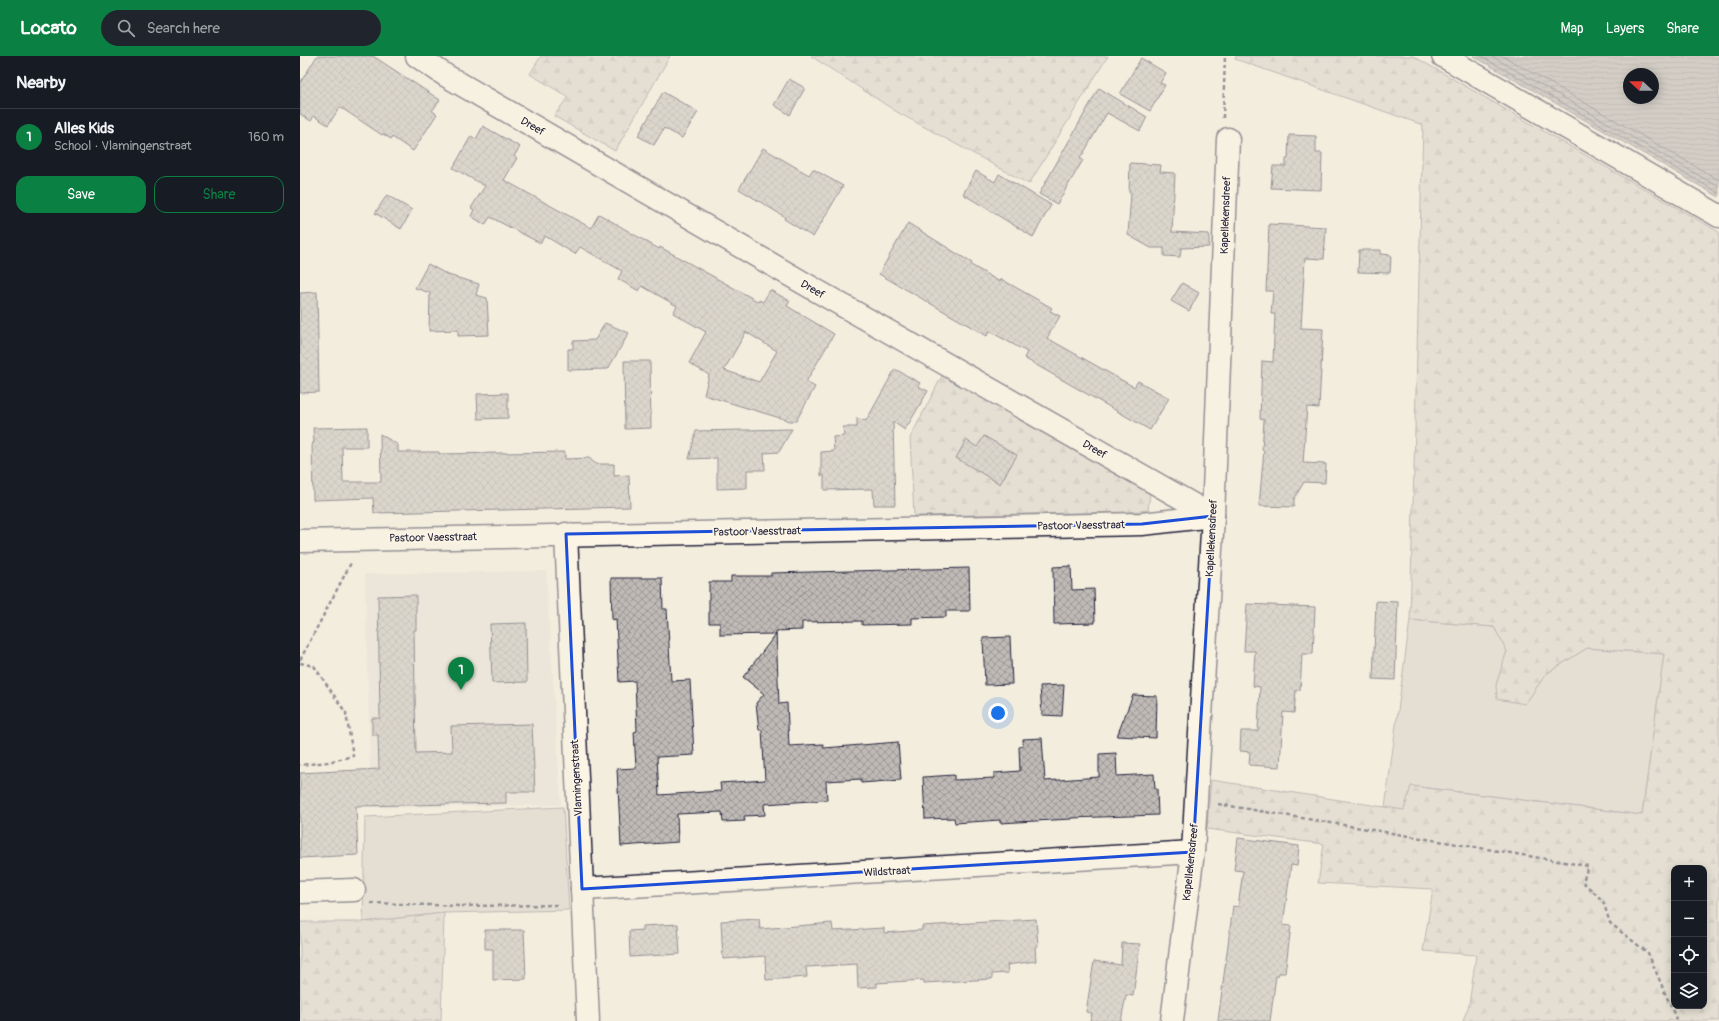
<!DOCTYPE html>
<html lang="en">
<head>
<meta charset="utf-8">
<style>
  body { margin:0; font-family:Pangolin,sans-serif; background:#20242c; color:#f1f3f6 }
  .controls { position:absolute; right:12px; bottom:12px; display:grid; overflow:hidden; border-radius:8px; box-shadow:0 2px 10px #0003 }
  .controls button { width:36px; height:36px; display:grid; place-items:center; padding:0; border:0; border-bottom:1px solid #363941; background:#171b24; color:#f1f3f6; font:20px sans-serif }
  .compass { position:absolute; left:1323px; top:12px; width:36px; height:36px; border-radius:50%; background:#171b24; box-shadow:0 2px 10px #0003; rotate:292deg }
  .you { position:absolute; left:698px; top:657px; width:14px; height:14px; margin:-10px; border:3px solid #fff; border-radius:50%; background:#1a73e8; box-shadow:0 0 0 6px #1a73e833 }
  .badge { display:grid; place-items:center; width:26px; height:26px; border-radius:50%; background:#0b8043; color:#fff; font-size:13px; font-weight:700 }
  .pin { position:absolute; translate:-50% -33px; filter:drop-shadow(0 1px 2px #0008) }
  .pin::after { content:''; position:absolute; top:21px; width:14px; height:12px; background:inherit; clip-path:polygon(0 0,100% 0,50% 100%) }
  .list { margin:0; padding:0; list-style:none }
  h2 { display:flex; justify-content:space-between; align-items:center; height:52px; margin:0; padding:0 16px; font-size:17px }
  h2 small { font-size:13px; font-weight:400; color:#9ea1a6 }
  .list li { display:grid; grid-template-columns:26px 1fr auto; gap:12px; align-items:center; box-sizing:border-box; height:56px; padding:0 16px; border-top:1px solid #363941 }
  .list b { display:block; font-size:15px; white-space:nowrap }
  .list p { margin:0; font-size:13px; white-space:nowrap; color:#9ea1a6 }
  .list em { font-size:13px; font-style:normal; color:#9ea1a6 }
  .actions { display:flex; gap:8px; padding:12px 16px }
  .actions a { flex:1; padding:9px 0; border:1px solid #0b8043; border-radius:12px; text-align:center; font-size:14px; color:#0b8043 }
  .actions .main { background:#0b8043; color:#fff }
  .icon { flex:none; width:22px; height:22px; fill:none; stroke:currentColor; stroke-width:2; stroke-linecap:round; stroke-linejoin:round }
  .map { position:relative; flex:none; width:1419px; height:965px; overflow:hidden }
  header { display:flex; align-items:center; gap:24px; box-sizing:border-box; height:56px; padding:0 20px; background:#0b8043; color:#fff }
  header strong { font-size:19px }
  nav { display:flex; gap:22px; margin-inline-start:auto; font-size:14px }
  .search { width:280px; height:36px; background:#20242c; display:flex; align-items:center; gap:10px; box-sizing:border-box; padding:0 14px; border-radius:22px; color:#9ea1a6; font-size:15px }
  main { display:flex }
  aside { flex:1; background:#171b24 }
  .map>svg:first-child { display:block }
</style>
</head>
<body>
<header>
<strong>Locato</strong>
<div class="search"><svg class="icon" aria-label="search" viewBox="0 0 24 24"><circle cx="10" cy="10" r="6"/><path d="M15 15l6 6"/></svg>Search here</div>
<nav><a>Map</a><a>Layers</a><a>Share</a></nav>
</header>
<main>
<aside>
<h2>Nearby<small></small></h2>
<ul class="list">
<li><span class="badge">1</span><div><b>Alles Kids</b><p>School · Vlamingenstraat</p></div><em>160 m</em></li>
</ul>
<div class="actions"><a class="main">Save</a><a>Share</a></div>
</aside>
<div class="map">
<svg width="1419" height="965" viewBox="0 0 1419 965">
  <defs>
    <pattern id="forest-firs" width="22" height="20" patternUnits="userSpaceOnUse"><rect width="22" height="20" fill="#d4cfc6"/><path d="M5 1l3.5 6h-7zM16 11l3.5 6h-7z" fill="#b6b1ab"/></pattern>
    <pattern id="water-rules" width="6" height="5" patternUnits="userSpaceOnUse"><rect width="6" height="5" fill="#aca7a6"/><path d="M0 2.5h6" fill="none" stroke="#8c8888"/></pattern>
    <pattern id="building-cross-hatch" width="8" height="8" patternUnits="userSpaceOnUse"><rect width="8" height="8" fill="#bfbab6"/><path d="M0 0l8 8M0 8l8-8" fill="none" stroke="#9b9795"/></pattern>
  </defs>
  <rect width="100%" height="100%" fill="#f3edde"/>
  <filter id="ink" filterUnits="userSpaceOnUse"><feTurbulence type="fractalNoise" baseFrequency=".025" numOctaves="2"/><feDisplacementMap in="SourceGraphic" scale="8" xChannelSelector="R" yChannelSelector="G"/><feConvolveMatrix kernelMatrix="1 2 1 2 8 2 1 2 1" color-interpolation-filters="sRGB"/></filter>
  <g filter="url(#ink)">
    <path fill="#e3ded2" d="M246,515L261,749L71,752L65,518Z"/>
    <g fill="#d4cfc6" stroke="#7b7880">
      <path d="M1110,564L1194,571L1207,595L1196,629L1225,648L1246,618L1287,592L1364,598L1342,759L1112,730L1104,754L1085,752Z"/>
      <path d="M263,751L269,854L144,857L63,866L65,761Z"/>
    </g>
    <g fill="url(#forest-firs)" stroke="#7b7880" fill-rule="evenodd">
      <path d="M241,0H370L315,95L254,60L268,41L230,18Z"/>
      <path d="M511,0H808L729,128L597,56Z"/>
      <path d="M936,0H1113L1419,176V965H1163L1169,949L1176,899L1123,895L1133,833L1018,827L1024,788L907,773L911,724L1104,754L1111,730L1342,759L1364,598L1287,592L1246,618L1225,648L1197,643L1196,629L1207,595L1194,571L1110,564L1123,69L935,3ZM1374,812H1404V950H1374Z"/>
      <path d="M643,318L850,437L848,454L832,456L614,460L610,382Z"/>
      <path d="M144,857L141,965H0V866H63Z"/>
    </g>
    <path fill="url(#water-rules)" stroke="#75727b" fill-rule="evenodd" d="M1173,0H1419V141ZM1329,18H1353V42H1329Z"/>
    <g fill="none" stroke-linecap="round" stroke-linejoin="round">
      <g stroke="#595766" stroke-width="1">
        <path d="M1181,0L1419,137"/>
        <path d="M1191,0L1419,131"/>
        <path d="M1203,0L1419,124"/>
      </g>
    </g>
    <g fill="url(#building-cross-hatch)" stroke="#22223b" fill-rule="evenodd">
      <path d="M17,0H73L140,44L132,55L137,58L113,95L92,81L91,83L83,78L82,79L40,51L28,69L14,60L11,65L0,58V27Z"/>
      <path d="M841,2L866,17L860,27L865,29L850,55L820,38Z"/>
      <path d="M489,23L505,32L490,59L474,49Z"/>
      <path d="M799,32L847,61L840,75L807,57L780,103L783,104L757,148L739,138Z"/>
      <path d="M363,36L398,56L382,82L364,72L354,89L338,80Z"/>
      <path d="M183,70L220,91L214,100L217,102L204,124L291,172L299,158L359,193L360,191L459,246V244L463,246L470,234L490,245L487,250L497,256L534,278L506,326L515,331L496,365H490L404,339L409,319L389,307L406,276L373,257L377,250L342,230L339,235L318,223L322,215L280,191L275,198L245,180L240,187L190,161L185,169L171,160L174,154L171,152L185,130L153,112L171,80L176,83ZM446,276L477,295L459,326L424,314Z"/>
      <path d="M989,79L1016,80V97H1022L1021,134L971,132L973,110H986V103H988Z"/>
      <path d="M463,92L509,119L513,113L543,130L513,181L484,163L485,161L439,133Z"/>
      <path d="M830,107L861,109L860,116L875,117L872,176L909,178V191L881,192L880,201L864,200V192H851L828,179L831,137H829Z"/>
      <path d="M676,115L695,126L699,118L751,149L733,181L663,138Z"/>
      <path d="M87,139L112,154L101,173L75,157Z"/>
      <path d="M608,167L672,207L671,209L700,226L701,223L752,252L750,255L760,260L747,282L834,331L838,325L869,342L850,374L724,302L727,296L689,275L687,280L579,218Z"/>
      <path d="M969,168L1026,171L1024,203L1005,202L1001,272L1023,273L1019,352L1007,351L1003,407L1026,408L1025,427L1004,426L994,443V451L959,450L964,394H962L964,364L960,363L962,305L973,306L975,258H971L973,235H966Z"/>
      <path d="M1059,194H1081L1080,198L1091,199L1090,217L1058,216Z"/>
      <path d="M128,208L148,219L179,228L176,239L187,242L189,279L158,280V274L129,275L130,237L115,232Z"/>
      <path d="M882,227L899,237L889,255L871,245Z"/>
      <path d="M17,236L19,336L0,337V237Z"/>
      <path d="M305,267L329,277L308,313L268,314V293H273V285L295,284Z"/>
      <path d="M324,305H350L351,372L325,373Z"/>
      <path d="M595,313L620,327L618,330L628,335L605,374L593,366L595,449H574L573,433L524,434V419L521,420V396L534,395L533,381L544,380L543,371H557V362L566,365Z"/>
      <path d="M208,337V362L178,363L177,338Z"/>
      <path d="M67,371V391H42L43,426H81L80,378L98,389V396H139V398L265,396V403L289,402L296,408H314V420L329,419L330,451L74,457L73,442L13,444L12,387H14L13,372Z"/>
      <path d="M492,373L479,396L464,397L465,414H447V432L417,433V402L389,403L396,375Z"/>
      <path d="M684,380L717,399L700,428L656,402L666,384L677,391Z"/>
      <path d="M771,510L772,534L794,533L795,567L754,568L753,511Z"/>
      <path d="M669,512L670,555H646V561L612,562V568L562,569V565L502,566V574L476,575L479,648L487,647L489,690L523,688L524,692L598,686L601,724L561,727V723L526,725L527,744L464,748L465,759L444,760L445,765L423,766L422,756L377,758L378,786L321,790L317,713L336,712L334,676L337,675L335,625L319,626L316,563L312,564L311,522H362L363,553H367L371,625L390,624L394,699L357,701L359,739L421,735L420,727L465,724L462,674H459L456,647L464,638L443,621L476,578L420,579V567H409V526H431V520H471V517Z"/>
      <path d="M116,539V574H114L116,697L152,696L151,670L232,668L235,736H206V747L56,750L58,799L0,802V717L79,713L78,679H72V662H80L78,540Z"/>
      <path d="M1076,545L1098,546L1095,624L1073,623Z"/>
      <path d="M947,548L1015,551L1013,598H1002L1000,634H996L994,657L983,656L980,711L949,709L950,696L940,695L941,675H958L960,631L953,630L955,595H944Z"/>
      <path d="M226,567L227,626L192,627L190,568Z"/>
      <path d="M710,581L712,628L685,629L683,582Z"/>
      <path d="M764,629L762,660L742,659L740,630Z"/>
      <path d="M833,639L857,640L856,682L817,680Z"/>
      <path d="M742,682L745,725L799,721V698L816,697L817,720L854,718L855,733H857L858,759L771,762V763L700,767V764L655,767L654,762L625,763L623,721L654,719V724L694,722V717L720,715L719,691L723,690V683Z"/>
      <path d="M938,782L999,790L997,810L991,809L983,869L991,870L985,917H979L978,920H976L970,965H918L933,850L938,851L943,815L934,814Z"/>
      <path d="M459,863L460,873L532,867L533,875L584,872V877L622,874V870L736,863L738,890L735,891L736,905L707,909L708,917L692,918V923L624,927V924L577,927V931L558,932L557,908L506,911L507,921L466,924L465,900L423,903L421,865Z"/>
      <path d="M378,868L380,898L330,901L329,875L342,874V870Z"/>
      <path d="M185,874H224L226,923L193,924V893H185Z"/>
      <path d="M822,887L840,888L833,940L826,939L821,965H790L792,957L786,956L794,905L821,909Z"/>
    </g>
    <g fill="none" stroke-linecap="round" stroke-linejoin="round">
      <g stroke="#22223b" stroke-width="25">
        <g id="minor">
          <path d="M117,0L145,19L519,236L913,460"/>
          <path d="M1143,0L1419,160"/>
          <path d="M266,478L288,965"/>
          <path d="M0,485L842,468L913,460"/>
          <path d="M282,833L893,796"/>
          <path d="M0,836L54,834"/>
          <path d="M872,965L893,796L896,744L913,460L928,83"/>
        </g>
      </g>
      <g stroke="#22223b" stroke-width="2.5" stroke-dasharray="4 3" stroke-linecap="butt">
        <path d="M923,62L925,0"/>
        <path d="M0,604L52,505"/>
        <path d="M0,607L14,610L46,657L53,700L28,706L0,709"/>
        <path d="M918,748L1288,810L1283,826L1303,845L1310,867L1348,897L1377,965"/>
        <path d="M71,847L160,850L260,849"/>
      </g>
      <use href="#minor" stroke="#fcf5e5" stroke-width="22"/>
    </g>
  </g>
  <path d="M0 0H1419V965H0ZM913,460L893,796L282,833L266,478L842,468Z" fill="#f3edde" fill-opacity=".55" fill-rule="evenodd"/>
  <path fill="none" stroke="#1d4ed8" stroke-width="3" stroke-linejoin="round" d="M913,460L893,796L282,833L266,478L842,468Z"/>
  <g text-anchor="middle" stroke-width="3.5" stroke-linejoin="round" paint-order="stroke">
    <g font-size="11" fill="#22223b" stroke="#fcf5e5">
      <text transform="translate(233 70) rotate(30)" y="4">Dreef</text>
      <text transform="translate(925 159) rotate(-88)" y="4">Kapellekensdreef</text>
      <text transform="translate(513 233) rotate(30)" y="4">Dreef</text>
      <text transform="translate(795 393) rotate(30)" y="4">Dreef</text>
      <text transform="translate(781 469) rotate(-1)" y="4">Pastoor Vaesstraat</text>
      <text transform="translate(457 475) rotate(-1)" y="4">Pastoor Vaesstraat</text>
      <text transform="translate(133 481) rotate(-1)" y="4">Pastoor Vaesstraat</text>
      <text transform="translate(911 482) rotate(-87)" y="4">Kapellekensdreef</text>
      <text transform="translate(276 722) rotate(-93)" y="4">Vlamingenstraat</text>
      <text transform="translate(890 806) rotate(-84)" y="4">Kapellekensdreef</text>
      <text transform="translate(587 815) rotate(-3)" y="4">Wildstraat</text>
    </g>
  </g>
</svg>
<div class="controls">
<button>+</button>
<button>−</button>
<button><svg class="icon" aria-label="locate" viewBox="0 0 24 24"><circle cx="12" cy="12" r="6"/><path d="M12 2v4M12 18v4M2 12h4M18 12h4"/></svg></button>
<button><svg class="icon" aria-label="layers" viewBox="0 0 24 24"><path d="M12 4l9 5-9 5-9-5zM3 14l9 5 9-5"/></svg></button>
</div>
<svg class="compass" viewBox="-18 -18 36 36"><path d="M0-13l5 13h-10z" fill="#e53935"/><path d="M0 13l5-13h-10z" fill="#9ea1a6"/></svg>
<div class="you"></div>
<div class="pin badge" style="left:161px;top:634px">1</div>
</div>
</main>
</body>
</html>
